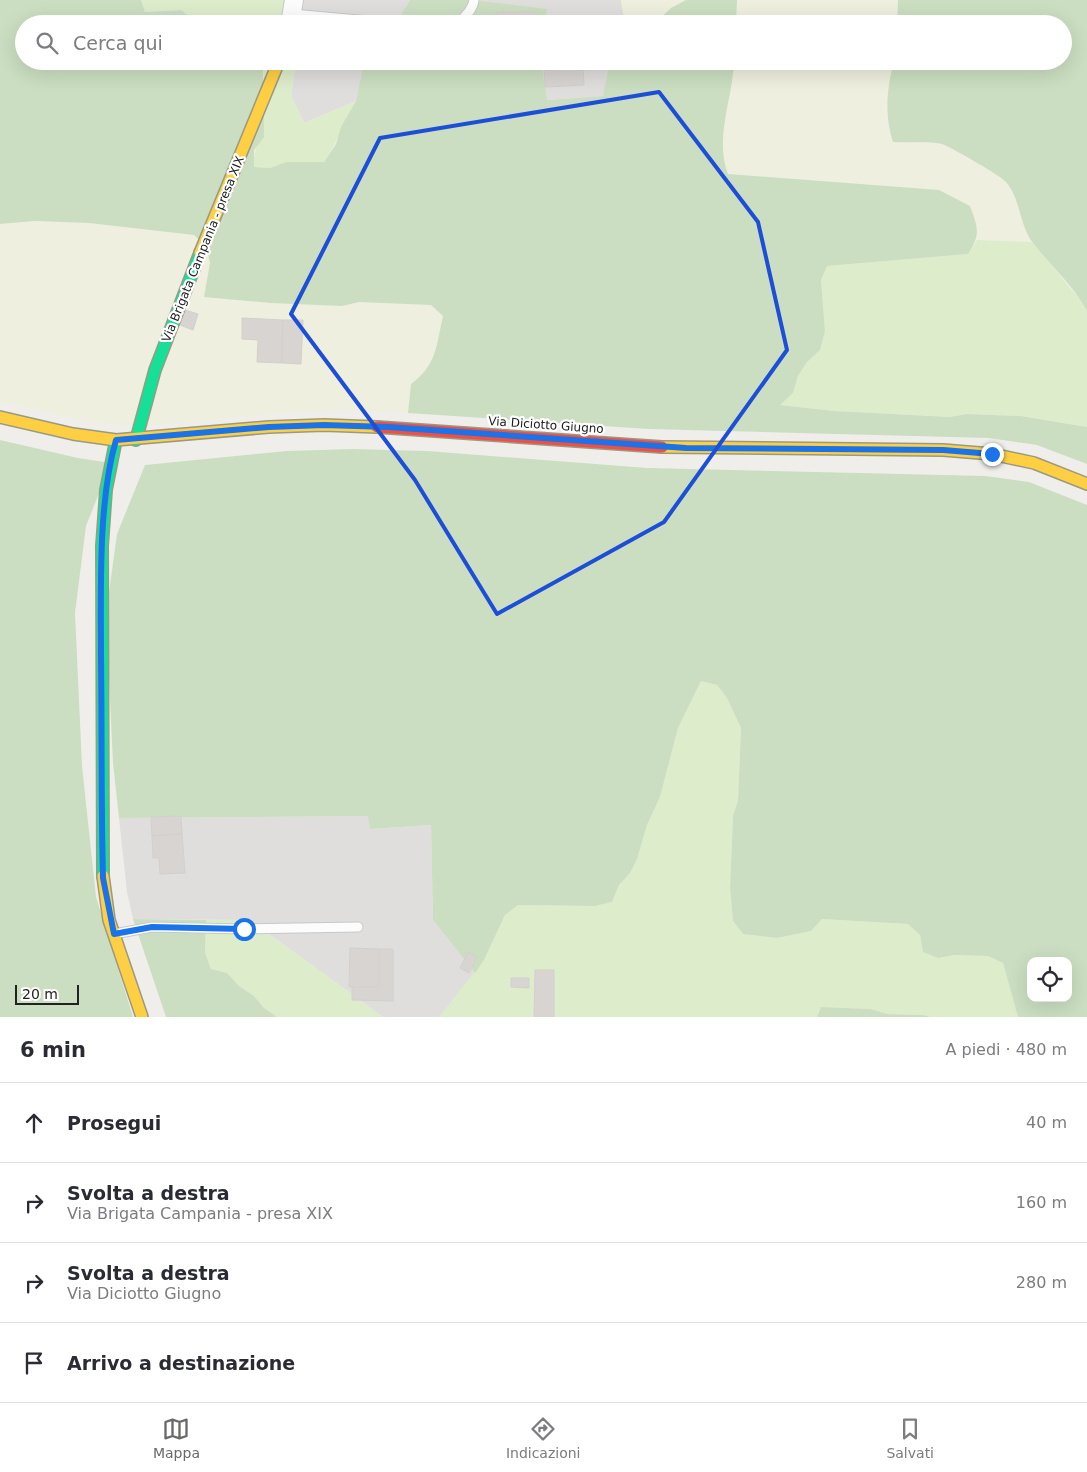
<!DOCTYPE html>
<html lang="it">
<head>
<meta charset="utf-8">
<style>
  body { margin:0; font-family:"DejaVu Sans",sans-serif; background:#f7f7f7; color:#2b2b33 }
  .controls { position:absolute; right:15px; bottom:15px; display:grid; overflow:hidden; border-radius:10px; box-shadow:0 5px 20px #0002 }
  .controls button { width:45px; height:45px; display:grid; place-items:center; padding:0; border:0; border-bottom:1px solid #e1e1e2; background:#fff; color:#2b2b33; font:25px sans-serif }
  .scale { position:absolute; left:15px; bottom:12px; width:64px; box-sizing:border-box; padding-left:5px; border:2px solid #222; border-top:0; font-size:14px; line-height:18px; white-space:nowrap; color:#222; -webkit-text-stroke:4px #fff; paint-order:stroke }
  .stop { position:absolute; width:15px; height:15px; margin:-11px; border:4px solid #1a73e8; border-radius:50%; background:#fff }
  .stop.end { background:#1a73e8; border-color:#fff; box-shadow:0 1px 5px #0008 }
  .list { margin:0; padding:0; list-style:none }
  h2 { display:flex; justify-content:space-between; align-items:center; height:65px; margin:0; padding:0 20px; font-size:21px }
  h2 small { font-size:16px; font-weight:400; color:#7c7c81 }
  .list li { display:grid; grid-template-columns:32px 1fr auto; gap:15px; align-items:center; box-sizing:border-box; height:80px; padding:0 20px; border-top:1px solid #e1e1e2 }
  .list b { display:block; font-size:19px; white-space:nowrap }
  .list p { margin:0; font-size:16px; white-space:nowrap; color:#7c7c81 }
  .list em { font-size:16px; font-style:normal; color:#7c7c81 }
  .icon { flex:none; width:28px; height:28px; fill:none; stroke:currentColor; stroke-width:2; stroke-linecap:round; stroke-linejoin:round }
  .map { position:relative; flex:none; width:1087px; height:1017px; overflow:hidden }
  .search { position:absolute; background:#fff; box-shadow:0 5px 20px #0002; left:15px; right:15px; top:15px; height:55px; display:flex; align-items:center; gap:12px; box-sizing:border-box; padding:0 18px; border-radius:28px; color:#7c7c81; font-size:19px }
  .sheet { height:385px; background:#fff }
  nav { display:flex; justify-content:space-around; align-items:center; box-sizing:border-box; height:70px; border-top:1px solid #e1e1e2; background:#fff; font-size:14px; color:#7c7c81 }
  nav a { display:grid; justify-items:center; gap:2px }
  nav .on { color:#6a6968 }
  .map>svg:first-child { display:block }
</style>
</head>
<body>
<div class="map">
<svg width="1087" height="1017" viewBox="0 0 1087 1017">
  <rect width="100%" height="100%" fill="#f0eeeb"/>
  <g fill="#dfdedc">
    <path d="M304,0H410L395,24H301Z"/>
    <path d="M473,0H621L625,24H544L546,10Z"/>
    <path d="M296,61H364L356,101L304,123L291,95Z"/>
    <path d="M541,61H610L604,96L546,100Z"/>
    <path d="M369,816L370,829L431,825L433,920L475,973L439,1017H383L250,920L133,919L127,892L119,818Z"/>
  </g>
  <g fill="#efefdf">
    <path d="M621,0H686L671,8L658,20L630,24H625Z"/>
    <path d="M737,0H898L897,24H736Z"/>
    <path d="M734,61H894L889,90L887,125L893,142L943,144L1005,180L1020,210L1024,227L1032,242L977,240L976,223L939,190L728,174L722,159L723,123L728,107Z"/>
    <path d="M35,221L89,223L194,235L206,246L210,263L205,297L271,303L342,306L359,302L431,305L443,316L433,362L424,374L411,384L408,413L353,410L286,413L137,427L84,421L0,401V224Z"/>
  </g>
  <g fill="#ddeccb">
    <path d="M141,0H304L301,24H199L181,10L145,12Z"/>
    <path d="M265,61H296L291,95L304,123L356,101C345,121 337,143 324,162H286L270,168L253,167C254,150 260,137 263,121C266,101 261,81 265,61Z"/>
    <path d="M977,240L1032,242C1044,255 1055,269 1065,282C1075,294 1079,296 1087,311V427L1021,416L967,414L950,417L834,411L780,405L793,393L798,376L807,362L820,350L825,331L821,280L827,266L968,254Z"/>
    <path d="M701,681L717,685L727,698L741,728L738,800L733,816L730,888L733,921L743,934L777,938L811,931L822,919L908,924L920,935L923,952L938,958L955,955L988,956L1003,963L1018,1017H931L923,1015L887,1014L871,1009L821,1007L817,1017H439L484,960L505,915L518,905L595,906L612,902L619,885L630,873L637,859L647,825L660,797L678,728Z"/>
    <path d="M206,920H250L383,1017H277L264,1008L254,996L239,986L227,973L211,969L205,954Z"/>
  </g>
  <g fill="#cbdec1" fill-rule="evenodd">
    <path d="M0,0H141L145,12L181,10L199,24H24V61H265L263,72L264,137L254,150V167L270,168L286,162H324L336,144L341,127L356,101L364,61H541L547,100L603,96L610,61H734C733,99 714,137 728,174L939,190L970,206C978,228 981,234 968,254L827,266L821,280L825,331L820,350L807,362L798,376L793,393L780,405L834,411L950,417L967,414L1021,416L1087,427V464L1037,445L989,438L649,429L408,413L411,384C437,365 436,346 443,316L431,305L359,302L342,306L271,303L204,297L210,263L206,246L194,235L89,223L35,221L0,224Z"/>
    <path d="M410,0H473L547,9L544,24H395Z"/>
    <path d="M686,0H737L736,24H630L658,20L671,8Z"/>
    <path d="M898,0H1087V311C1073,285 1051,266 1033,243C1019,225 1021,198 1005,181C1001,176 949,146 942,144C927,141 908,143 893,142C884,116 887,87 894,61H1063V24H897Z"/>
    <path d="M0,440L78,458L111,463L86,526L75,613L82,766L96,897L133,1017H0Z"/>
    <path d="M353,449L427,451L647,468L986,476L1029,482L1087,505V1017H1018L1003,963L988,956L955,955L938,958L923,952L920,935L908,924L822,919L811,931L777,938L743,934L733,921L730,888L733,816L738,800L741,728L727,698L717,685L701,681L678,728L660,797L647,825L637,859L630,873L619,885L612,902L595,906L518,905L505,915L484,960L475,973L433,920L431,825L370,829L368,816L119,818L113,763L106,614L117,534L145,465L287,451ZM1031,961H1068V998H1031Z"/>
    <path d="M133,919L206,920L205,953L211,969L227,973L239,986L254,996L264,1008L277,1017H166Z"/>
    <path d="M821,1007L871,1009L887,1014L923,1015L931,1017H817Z"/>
  </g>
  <g fill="#d7d4d2" stroke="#d3d0cc">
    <rect x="497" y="12" width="37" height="12"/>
    <path d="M583,66L584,85L545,87L544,68Z"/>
    <path d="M185,310L198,314L193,330L180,325Z"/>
    <path d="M242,318L283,320L282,363L257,362L258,340L242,339Z"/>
    <path d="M283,320H303L301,364L282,363Z"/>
    <path d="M181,816L182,834L152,836L151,817Z"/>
    <path d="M182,834L185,873L160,874L159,858H153L152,836Z"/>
    <path d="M350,948L379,949V987H349Z"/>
    <path d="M379,949H393V1001L352,1000V987H379Z"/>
    <path d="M468,952L477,957L469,973L460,968Z"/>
    <path d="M535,970H554V1017H534Z"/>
    <path d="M511,978H529V988L511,987Z"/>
  </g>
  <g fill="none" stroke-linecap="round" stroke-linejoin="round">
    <g stroke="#c9c8c7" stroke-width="11">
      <g id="lane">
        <path d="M292,14L403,24"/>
        <path d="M457,24C464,18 473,10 474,0"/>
        <path d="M114,934L152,927L244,929L358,927"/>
      </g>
    </g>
    <g stroke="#c9c8c7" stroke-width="20">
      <path id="street" d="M290,24L294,0"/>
    </g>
    <g stroke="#999a82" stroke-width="14">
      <g id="fast">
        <path d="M136,440L155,370L200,253"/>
        <path d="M103,876L102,546L106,490L116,440"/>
      </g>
    </g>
    <g stroke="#999a82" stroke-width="14">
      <g id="slow">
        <path d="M200,253L279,61"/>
        <path d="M0,417L73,434L116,440L269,427L324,425L377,427"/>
        <path d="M662,447L943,450L992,454L1034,463L1087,484"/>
        <path d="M103,876L109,920L142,1017"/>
      </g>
    </g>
    <g stroke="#999a82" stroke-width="14">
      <path id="jam" d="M377,427L662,447"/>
    </g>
    <use href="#lane" stroke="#fdfcfc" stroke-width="9"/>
    <use href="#street" stroke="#fdfcfc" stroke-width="18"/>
    <use href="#fast" stroke="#16e098" stroke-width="11"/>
    <use href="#slow" stroke="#ffcf43" stroke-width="11"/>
    <use href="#jam" stroke="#f24e42" stroke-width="11"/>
  </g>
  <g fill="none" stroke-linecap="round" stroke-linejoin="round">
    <path stroke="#1a73e8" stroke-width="6" d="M244,929L152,927L114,934L103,878C101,804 102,729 101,655C101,589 98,502 116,440L269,427L324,425L388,427L686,448L943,450L992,454"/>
  </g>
  <path fill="none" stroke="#1d4ed8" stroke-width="4" stroke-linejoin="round" d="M659,92L758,222L787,350L664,522L497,614L415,480L291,314L380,138Z"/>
  <g text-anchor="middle" stroke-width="4.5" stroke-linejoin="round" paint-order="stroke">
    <g font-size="12" fill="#222" stroke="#fff">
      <text transform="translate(203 249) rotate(-68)" y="4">Via Brigata Campania - presa XIX</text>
      <text transform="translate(546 425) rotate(4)" y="4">Via Diciotto Giugno</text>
    </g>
  </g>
</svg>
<div class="controls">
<button><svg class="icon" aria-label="locate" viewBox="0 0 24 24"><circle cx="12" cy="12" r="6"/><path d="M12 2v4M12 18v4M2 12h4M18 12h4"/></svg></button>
</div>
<div class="scale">20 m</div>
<div class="stop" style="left:244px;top:929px"></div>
<div class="stop end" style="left:992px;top:454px"></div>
<div class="search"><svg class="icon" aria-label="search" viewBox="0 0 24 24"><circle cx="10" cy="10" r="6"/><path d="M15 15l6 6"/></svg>Cerca qui</div>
</div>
<section class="sheet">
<h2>6 min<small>A piedi · 480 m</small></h2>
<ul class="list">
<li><svg class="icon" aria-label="ahead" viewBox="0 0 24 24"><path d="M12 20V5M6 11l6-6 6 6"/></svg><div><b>Prosegui</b></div><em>40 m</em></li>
<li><svg class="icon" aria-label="right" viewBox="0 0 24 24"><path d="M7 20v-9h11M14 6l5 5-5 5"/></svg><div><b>Svolta a destra</b><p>Via Brigata Campania - presa XIX</p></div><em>160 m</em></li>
<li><svg class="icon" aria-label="right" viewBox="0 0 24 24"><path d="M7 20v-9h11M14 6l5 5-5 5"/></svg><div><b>Svolta a destra</b><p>Via Diciotto Giugno</p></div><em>280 m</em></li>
<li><svg class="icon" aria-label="arrive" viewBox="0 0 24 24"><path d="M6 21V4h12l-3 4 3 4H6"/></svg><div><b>Arrivo a destinazione</b></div></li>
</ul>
</section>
<nav>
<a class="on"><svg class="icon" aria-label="map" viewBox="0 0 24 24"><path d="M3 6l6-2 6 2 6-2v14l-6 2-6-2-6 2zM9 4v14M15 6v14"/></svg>Mappa</a>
<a><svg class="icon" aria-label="directions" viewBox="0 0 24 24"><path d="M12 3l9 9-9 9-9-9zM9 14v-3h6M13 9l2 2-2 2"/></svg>Indicazioni</a>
<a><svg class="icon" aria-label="saved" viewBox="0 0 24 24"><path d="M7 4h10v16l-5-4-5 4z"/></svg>Salvati</a>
</nav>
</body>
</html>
